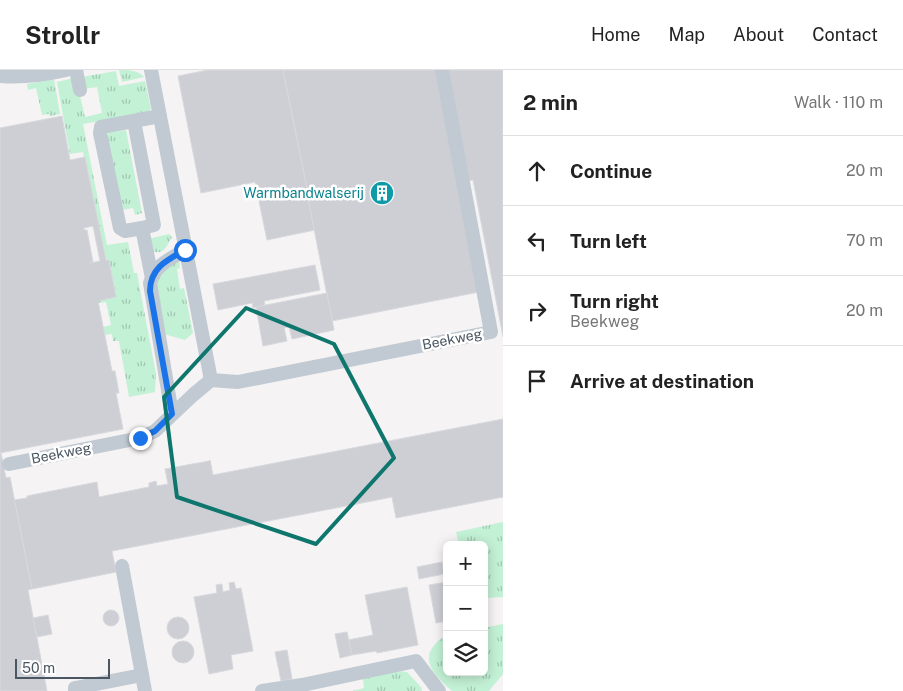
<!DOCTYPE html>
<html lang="en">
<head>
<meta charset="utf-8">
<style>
  body { margin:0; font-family:"Public Sans",sans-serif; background:#f2f2f2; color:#222 }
  .controls { position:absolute; right:15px; bottom:15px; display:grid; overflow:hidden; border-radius:8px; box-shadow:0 2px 12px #0003 }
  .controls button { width:45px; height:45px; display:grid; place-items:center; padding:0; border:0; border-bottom:1px solid #e0e0e0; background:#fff; color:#222; font:25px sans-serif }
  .scale { position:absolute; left:15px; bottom:12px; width:95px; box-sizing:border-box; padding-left:5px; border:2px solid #4a5661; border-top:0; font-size:14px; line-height:18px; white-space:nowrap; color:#4a5661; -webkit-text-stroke:4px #fff; paint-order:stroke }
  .stop { position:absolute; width:15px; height:15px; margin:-11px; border:4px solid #1a73e8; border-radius:50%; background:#fff }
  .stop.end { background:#1a73e8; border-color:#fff; box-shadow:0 1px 5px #0008 }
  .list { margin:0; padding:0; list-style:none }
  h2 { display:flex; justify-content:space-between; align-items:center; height:65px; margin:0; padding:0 20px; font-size:21px }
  h2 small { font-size:16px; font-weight:400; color:#767676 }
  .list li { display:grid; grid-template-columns:32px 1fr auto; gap:15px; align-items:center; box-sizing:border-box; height:70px; padding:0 20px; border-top:1px solid #e0e0e0 }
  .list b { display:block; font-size:19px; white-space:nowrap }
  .list p { margin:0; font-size:16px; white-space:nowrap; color:#767676 }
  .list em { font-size:16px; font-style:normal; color:#767676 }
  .icon { flex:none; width:28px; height:28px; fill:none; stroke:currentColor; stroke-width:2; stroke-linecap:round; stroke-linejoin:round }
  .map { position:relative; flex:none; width:503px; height:621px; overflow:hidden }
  header { display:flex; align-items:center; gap:30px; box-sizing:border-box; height:70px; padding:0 25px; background:#fff; border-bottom:1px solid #e0e0e0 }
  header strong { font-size:24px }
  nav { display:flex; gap:28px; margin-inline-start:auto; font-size:18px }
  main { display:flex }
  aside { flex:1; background:#fff }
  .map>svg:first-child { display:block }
</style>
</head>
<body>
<header>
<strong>Strollr</strong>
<nav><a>Home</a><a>Map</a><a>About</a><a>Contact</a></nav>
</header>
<main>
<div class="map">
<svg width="503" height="621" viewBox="0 0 503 621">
  <defs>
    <pattern id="grass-tufts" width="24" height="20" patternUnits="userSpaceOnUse" patternTransform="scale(1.25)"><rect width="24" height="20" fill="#c3f1d5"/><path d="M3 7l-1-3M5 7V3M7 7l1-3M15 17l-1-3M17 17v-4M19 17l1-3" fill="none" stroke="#a0c6b0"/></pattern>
  </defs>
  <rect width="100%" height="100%" fill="#f5f3f3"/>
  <g fill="url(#grass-tufts)">
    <path d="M119,0C129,0 138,0 144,7L122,12Z"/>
    <path d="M116,1L119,16L145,11L151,39L147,43L83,54L107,175L128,172L134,203H137L156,304L155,322L129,327L119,271H113L112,264L105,265L103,257L111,255L106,232L98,233L97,227L115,223L108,189H102L83,82L70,84L57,12L74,8L80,26L85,47L102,43L97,17L84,19L82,7Z"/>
    <path d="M54,9L60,44L50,46L49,44L42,45L36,18L28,20L27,14Z"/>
    <path d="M126,60L142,143L135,145L133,138L121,140L107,65L109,62Z"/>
    <path d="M169,164L172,167C167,176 163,186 151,181L148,169Z"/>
    <path d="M179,188L180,198L177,199L180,219L184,218L193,263L185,270L164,264L154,217L157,208Z"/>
    <path d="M503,452V527L486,528L484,521V475H459L456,462Z"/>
    <path d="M503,554V604L489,621H452C431,603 415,584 447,565V602H484V558Z"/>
    <path d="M398,601L407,602L421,617L422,621H352L364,618L363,609Z"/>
  </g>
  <g fill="#cdcfd5" stroke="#d7d9de" fill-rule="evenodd">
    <path d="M208,0H283L307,118L303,119L305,128H308L315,160L267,170L255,112L201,123L178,6Z"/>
    <path d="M283,0H436L479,222L332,251L308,128H305L303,119L307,118Z"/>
    <path d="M436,0H503V267L473,110L458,113Z"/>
    <path d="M62,46L70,90L85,87L106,190H109L116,227L98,231L112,301H115L119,323H116L123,359L0,383V58ZM93,156L100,191L90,193L93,192L87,160H84V158Z"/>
    <path d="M315,195L320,220L264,231L265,235L253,238L252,233L218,240L213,214Z"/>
    <path d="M327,223L334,260L292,269L289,257L284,258L287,271L263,276L256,237Z"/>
    <path d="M503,349V427L396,448L392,427L367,432L112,481L116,502L32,519L14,430L27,428V426L97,412L99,427L149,417V413L156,411L157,416L168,414L165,399L209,391L210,390L213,405Z"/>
    <path d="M0,383H1L6,408L10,407L32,519L28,520L47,621H0Z"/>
    <path d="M442,492L444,504L419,509L417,497Z"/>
    <path d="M234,512L236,519L241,518L253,581L231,585L233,599L209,604L194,527L217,523L216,515L222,514L223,522L230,520L229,513Z"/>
    <path d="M447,512V551L436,553L429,515Z"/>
    <path d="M407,517L418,575L377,583L376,581L352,585L348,570L373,565L365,525Z"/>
    <circle cx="111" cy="548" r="8"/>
    <path d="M48,545L52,564L37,567L33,548Z"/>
    <circle cx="178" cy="558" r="11"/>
    <path d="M347,562L352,585L340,588L335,564Z"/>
    <circle cx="183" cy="582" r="11"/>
    <path d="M287,580L292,609L281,611L275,582Z"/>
  </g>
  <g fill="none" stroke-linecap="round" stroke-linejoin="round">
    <g stroke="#c1cad2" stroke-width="14">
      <path d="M76,0L80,20"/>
      <path d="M151,0L211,310"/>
      <path d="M0,6C23,8 44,5 66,0"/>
      <path d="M134,51L154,155L142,158"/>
      <path d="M152,208L142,158L125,161L120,158L100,63L101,57L160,46"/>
      <path d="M172,344L150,213C155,195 170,189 185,180"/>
      <path d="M9,394L140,368L155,361L193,325L211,310L238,312L491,262L442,0"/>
      <path d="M122,496L145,621"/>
      <path d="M75,621V618L142,605"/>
      <path d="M262,621L302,615L416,591L439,621"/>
    </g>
  </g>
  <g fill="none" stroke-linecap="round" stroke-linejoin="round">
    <path stroke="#1a73e8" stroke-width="6" d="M140,368L155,361L172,344L150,221C150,198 167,190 185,180"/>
  </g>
  <path fill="none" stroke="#0f766e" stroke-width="4" stroke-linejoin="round" d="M246,238L334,274L394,388L316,474L177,427L164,327Z"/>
  <defs>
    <g id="building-disc" transform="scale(1.25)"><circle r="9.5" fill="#0f9aa8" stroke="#fff"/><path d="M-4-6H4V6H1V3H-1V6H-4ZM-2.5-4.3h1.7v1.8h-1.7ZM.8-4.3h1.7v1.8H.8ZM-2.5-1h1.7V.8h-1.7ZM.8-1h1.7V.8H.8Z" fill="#fff"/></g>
  </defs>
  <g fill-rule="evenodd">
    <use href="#building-disc" x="382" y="123"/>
  </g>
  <g text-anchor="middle" stroke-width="5" stroke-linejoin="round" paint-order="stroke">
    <g font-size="14" fill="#0d838f" stroke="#fff" text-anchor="end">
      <text x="364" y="128">Warmbandwalserij</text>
    </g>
    <g font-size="14" fill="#4a5661" stroke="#fff">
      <text transform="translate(452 269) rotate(-11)" y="5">Beekweg</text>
      <text transform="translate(61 383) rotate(-11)" y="5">Beekweg</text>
    </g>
  </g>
</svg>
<div class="controls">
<button>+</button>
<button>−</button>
<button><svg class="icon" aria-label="layers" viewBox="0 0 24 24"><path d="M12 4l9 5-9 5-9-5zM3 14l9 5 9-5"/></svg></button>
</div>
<div class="scale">50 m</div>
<div class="stop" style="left:185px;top:180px"></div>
<div class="stop end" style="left:140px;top:368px"></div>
</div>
<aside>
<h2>2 min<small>Walk · 110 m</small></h2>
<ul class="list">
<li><svg class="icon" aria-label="ahead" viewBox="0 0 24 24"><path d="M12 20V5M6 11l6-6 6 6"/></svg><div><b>Continue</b></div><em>20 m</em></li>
<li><svg class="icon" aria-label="left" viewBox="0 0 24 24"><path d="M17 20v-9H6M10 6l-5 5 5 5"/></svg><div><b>Turn left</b></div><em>70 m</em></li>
<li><svg class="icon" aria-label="right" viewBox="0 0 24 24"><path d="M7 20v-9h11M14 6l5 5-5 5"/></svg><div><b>Turn right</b><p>Beekweg</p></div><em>20 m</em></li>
<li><svg class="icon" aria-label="arrive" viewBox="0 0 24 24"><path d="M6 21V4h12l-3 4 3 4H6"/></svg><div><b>Arrive at destination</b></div></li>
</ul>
</aside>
</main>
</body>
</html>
